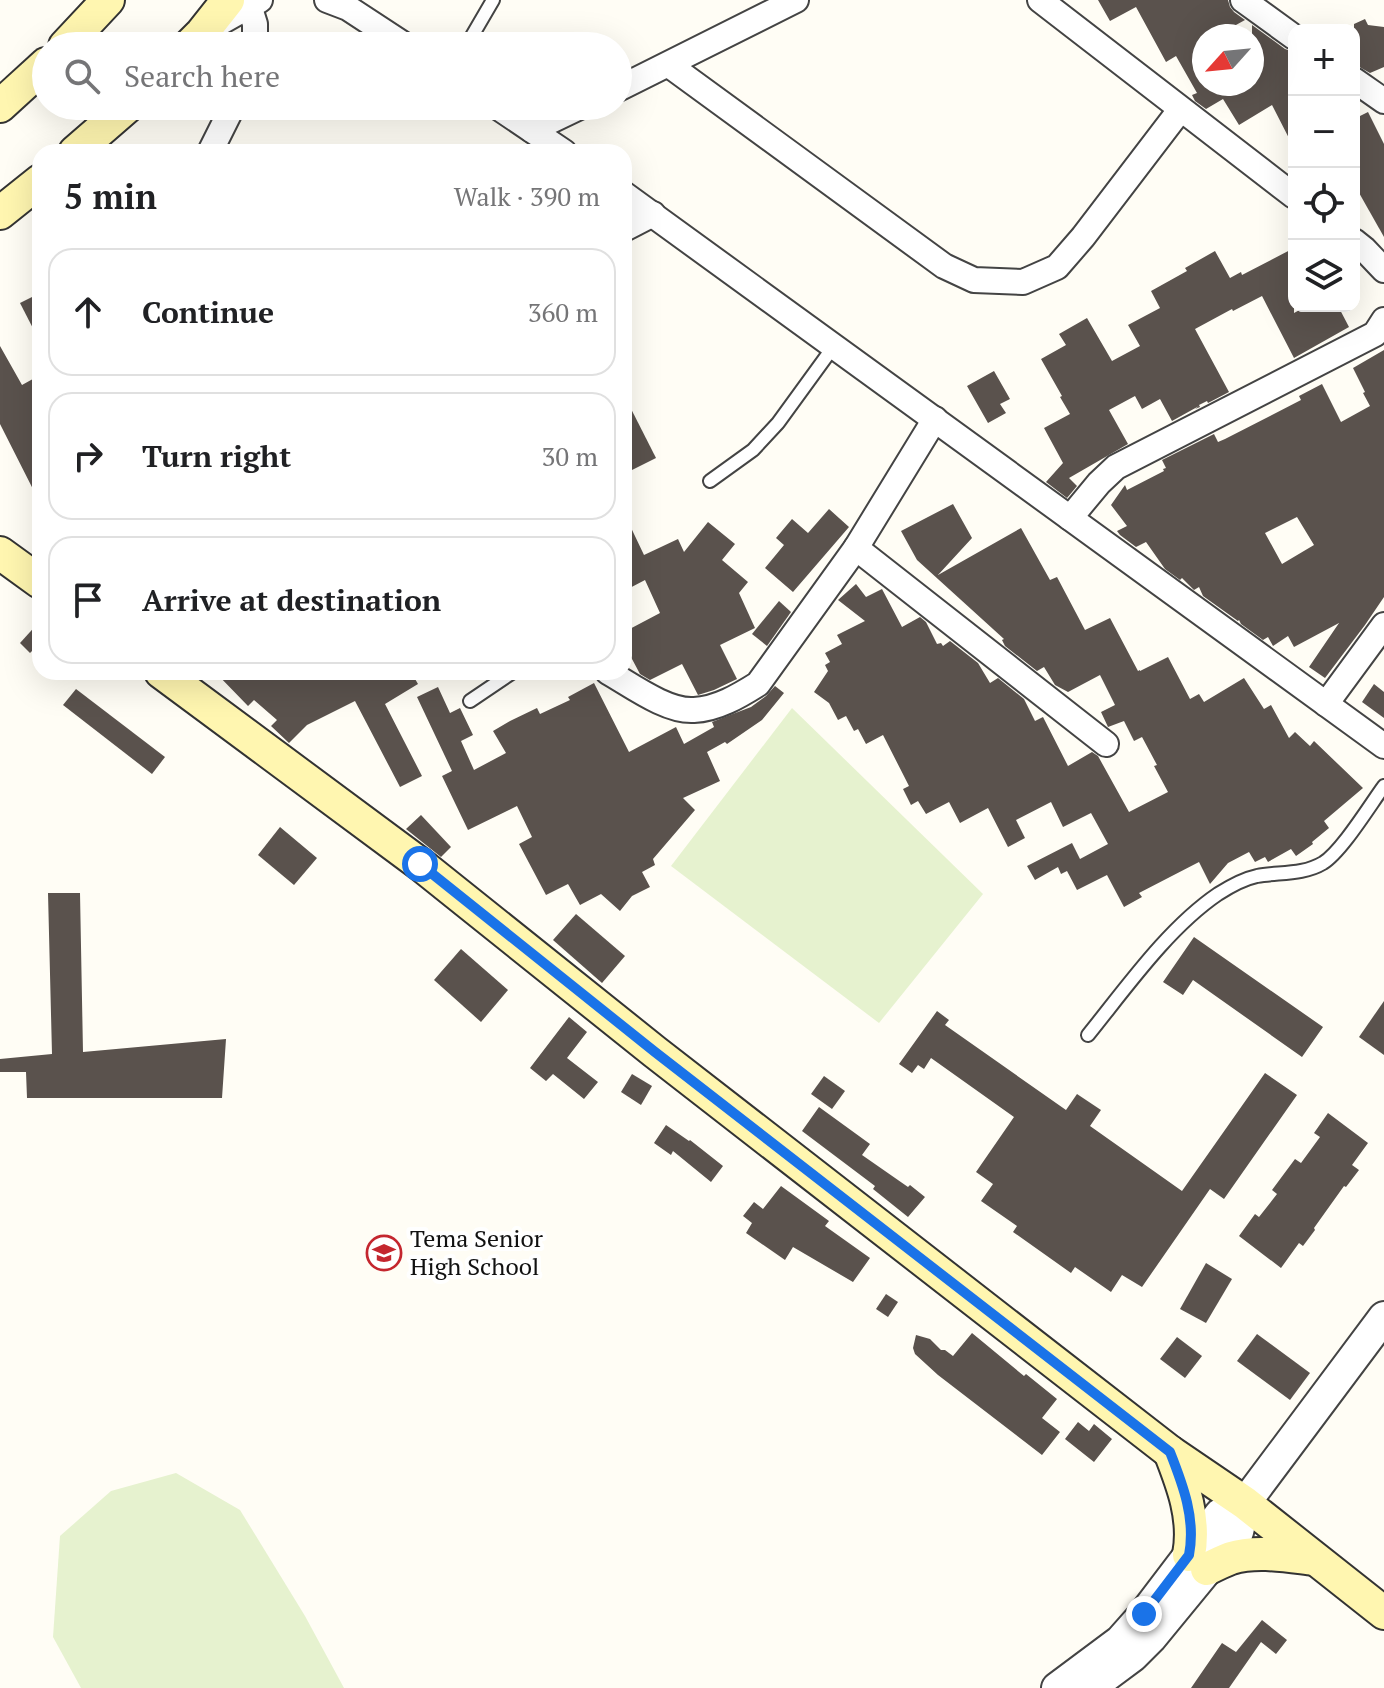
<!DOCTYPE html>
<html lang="en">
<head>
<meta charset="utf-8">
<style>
  body { margin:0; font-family:"PT Serif",serif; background:#f2f2f2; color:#202124 }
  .controls { position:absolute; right:24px; top:24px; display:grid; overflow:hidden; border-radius:16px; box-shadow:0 8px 32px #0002 }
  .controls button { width:72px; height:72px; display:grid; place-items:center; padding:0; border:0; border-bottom:2px solid #e0e0e0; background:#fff; color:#202124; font:40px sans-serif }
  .compass { position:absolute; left:1192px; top:24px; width:72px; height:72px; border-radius:50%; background:#fff; box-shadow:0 8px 32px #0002; rotate:243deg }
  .stop { position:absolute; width:24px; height:24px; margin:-18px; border:6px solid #1a73e8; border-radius:50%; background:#fff }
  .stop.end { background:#1a73e8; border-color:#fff; box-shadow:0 2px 8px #0008 }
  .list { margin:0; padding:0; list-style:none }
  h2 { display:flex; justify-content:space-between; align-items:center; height:104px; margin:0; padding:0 32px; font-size:34px }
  h2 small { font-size:26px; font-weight:400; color:#757577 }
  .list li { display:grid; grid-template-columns:52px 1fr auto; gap:24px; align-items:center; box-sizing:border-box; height:128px; margin:0 16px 16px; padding:0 16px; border:2px solid #e0e0e0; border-radius:24px }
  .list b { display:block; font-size:30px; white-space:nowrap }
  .list em { font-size:26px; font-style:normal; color:#757577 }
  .icon { flex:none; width:44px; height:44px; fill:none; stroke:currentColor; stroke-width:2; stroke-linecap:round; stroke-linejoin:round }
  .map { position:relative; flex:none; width:1384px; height:1688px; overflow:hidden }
  .search { position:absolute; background:#fff; box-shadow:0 8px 32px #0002; left:32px; top:32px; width:600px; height:88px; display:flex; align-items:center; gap:20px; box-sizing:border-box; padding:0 28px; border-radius:44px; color:#757577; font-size:30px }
  .panel { position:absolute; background:#fff; box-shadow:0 8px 32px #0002; left:32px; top:144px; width:600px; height:536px; border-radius:24px }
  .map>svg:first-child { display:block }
</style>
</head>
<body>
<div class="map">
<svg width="1384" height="1688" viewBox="0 0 1384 1688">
  <rect width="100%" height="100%" fill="#fffdf5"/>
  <g fill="#e6f2cf">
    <path d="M792,708L983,894L879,1023L671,866Z"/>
    <path d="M176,1473L240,1510L305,1616L344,1688H81L53,1637L60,1536L111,1491Z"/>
  </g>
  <g fill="#5a524d" fill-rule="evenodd">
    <path d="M1098,0H1228L1230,7L1234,12L1245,20L1216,36H1204V84H1252V25L1285,49L1294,52V148L1272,105L1239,125L1223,99L1206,109L1195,101L1192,95L1197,93L1176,56L1166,62L1136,7L1110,21Z"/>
    <path d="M1365,19L1368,25L1384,27V67L1370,73L1356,65L1354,61V24Z"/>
    <path d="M1368,112L1384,144V237L1354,184V119Z"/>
    <path d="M1294,248V313L1307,306H1338L1349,327L1294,358L1262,296L1233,311L1232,309L1195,329L1229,392L1208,403L1207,401L1199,405L1200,407L1195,409L1199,406L1172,421L1160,399L1142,409L1135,396L1109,410L1128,444L1069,478L1077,486L1067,498L1046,482L1063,463L1044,428L1070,414L1060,397L1062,396L1041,359L1066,345L1059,334L1087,318L1112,361L1140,346L1128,325L1160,308L1151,291L1187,271L1185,268L1215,251L1230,278L1241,272L1242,275Z"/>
    <path d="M40,293V342L20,303Z"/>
    <path d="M0,346L22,385L40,375V503L0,424Z"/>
    <path d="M1384,350V597L1365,625L1325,678L1309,667L1339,623L1294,647L1288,636L1273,646L1268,637L1263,640L1241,624L1239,620L1238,621L1203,596L1199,587L1194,590L1182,578L1180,580L1165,569L1146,542L1136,547L1120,535L1117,531L1127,526L1111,505L1125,485L1127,490L1164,471L1163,469L1166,468L1162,460L1214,434L1218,442L1225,439L1301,400L1299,396L1322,384L1341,422L1370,406L1363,393L1365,392L1353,368ZM1297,517L1314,545L1282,564L1265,533Z"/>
    <path d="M994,371L1010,399L1000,404L1006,413L988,423L967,386Z"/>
    <path d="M624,395L656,458L624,474Z"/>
    <path d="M953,504L972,538L938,575L1021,528L1050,580L1057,577L1085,630L1110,618L1138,671L1140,670V671L1168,657L1190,699L1199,694L1204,702L1244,678L1264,709L1271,705L1289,738L1295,732L1310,746L1314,741L1363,788L1324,821L1329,828L1312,842L1313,844L1296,856L1291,849L1268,862L1265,857L1255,862L1249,852L1228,863L1210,884L1199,862L1139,893L1142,897L1124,907L1107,875L1077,890L1067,871L1061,874L1058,867L1035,880L1027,866L1072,843L1080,859L1108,844L1091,813L1063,827L1051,802L1016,820L1025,838L1008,847L988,808L960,823L949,802L926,814L918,801L911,805L903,789L909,786L883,735L866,744L858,729L854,731L846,716L838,720L829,703L814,692L828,671L825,665L830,662L825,653L842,644L837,635L865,621L838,600L856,584L866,597L882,589L902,627L920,617L926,622L937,644L941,643L943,646L950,641L978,663L990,683L998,678L1024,699L1035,721L1043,717L1068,766L1092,752L1098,756L1129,812L1168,792L1154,766L1157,765L1142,737L1134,741L1124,721L1108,727L1101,712L1115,705L1100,675L1068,692L1055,685L1044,667L1037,671L1005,646L1002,640L1004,639L917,560L901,531Z"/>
    <path d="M829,509L849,527L793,592L765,568L784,545L776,538L792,519L808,533Z"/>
    <path d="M624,513L644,555L678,539L684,552L708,522L735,544L722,560L748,582L739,593L755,628L720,645L737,679L714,690L698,695L682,664L650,680L640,674L624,644V632L660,613L645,580L624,591Z"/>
    <path d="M779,601L791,612L767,646L752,634Z"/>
    <path d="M40,621V643L30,653L20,643Z"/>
    <path d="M215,672H411L418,684L385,704L422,776L400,787L355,701L307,725L289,743L271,726L277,720L254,700L248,706Z"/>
    <path d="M594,683L629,752L676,727L684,744L714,727L712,722L751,707L766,696L775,686L784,693L762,720L727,744L725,742L707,752L720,781L683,798L695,810L653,859L655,865L642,872L650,887L632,896L620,911L601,894L580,905L568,884L546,895L519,844L532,837L517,806L468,830L442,776L452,771L417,697L438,687L450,713L460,708L473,735L461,741L474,770L506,753L493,731L510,721L537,708L540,714L570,700L568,697Z"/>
    <path d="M1374,684L1384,692V718L1362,702Z"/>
    <path d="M76,689L165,757L152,774L63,705Z"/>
    <path d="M421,815L451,847L441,857L406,829Z"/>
    <path d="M280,827L317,858L294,885L258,855Z"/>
    <path d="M48,893H80L83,1052L226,1039L222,1098H27L26,1072H0V1059L52,1054Z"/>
    <path d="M576,914L625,956L602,983L553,940Z"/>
    <path d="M1194,937L1323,1027L1302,1057L1193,980L1183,995L1163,982Z"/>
    <path d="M461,949L508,990L481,1022L434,980Z"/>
    <path d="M1384,1001V1055L1359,1037Z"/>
    <path d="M937,1011L949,1020L945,1025L1066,1110L1077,1094L1101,1110L1090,1126L1182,1191L1265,1073L1297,1095L1224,1199L1210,1189L1142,1287L1122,1275L1111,1292L1075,1267L1071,1273L1013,1232L1017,1226L981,1201L993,1184L976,1172L1014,1117L931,1058L924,1069L918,1065L912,1073L899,1064Z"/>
    <path d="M569,1017L587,1032L567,1058L598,1082L584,1099L553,1074L546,1081L530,1068Z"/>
    <path d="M632,1074L652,1086L641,1105L621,1092Z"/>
    <path d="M824,1076L845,1091L832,1109L811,1094Z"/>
    <path d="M819,1107L870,1144L862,1155L908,1187L910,1185L925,1197L908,1217L873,1189L875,1186L802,1131Z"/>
    <path d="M1328,1113L1368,1143L1352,1165L1359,1170L1346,1187L1344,1186L1314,1228L1315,1230L1303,1246L1299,1243L1281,1268L1239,1236L1255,1214L1259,1217L1277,1194L1272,1190L1295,1159L1301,1163L1320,1137L1314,1133Z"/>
    <path d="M666,1125L689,1141L690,1140L723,1166L711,1182L673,1151L671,1155L654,1143Z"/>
    <path d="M781,1186L829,1221L825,1226L870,1258L853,1282L793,1247L785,1260L746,1233L752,1223L743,1216L754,1202L763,1209Z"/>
    <path d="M1206,1263L1232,1279L1206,1323L1180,1309Z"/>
    <path d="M886,1294L898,1302L888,1317L876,1309Z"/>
    <path d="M972,1333L1024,1376L1026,1374L1057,1399L1042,1418L1060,1432L1042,1455L938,1375L915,1354L913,1348L916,1335L930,1339L941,1350H945L953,1356Z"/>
    <path d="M1257,1334L1310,1373L1290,1400L1237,1361Z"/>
    <path d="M1177,1337L1202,1356L1185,1378L1160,1359Z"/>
    <path d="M1078,1422L1089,1431L1094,1424L1112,1439L1094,1462L1065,1439Z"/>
    <path d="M1262,1620L1287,1640L1276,1654L1261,1642L1229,1688H1191L1222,1643L1236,1652Z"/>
  </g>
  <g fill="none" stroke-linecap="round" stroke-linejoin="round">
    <g stroke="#444" stroke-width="16">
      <g id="service">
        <path d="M469,46L472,36L493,0"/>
        <path d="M710,481L753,450L778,423L834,346"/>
        <path d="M470,701L513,672"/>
        <path d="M1088,1035C1126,988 1168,928 1218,894C1229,887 1243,879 1257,876C1279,872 1303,875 1323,863C1342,851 1370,805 1384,786"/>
      </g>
    </g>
    <g stroke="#444" stroke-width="28">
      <g id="minor">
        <path d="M327,0L348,8L406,46"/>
        <path d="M1040,0L1294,196"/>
        <path d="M1243,0L1294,37"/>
        <path d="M249,5L255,24V46"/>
        <path d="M214,26L260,0"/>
        <path d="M669,65L944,266L974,280L1023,282L1057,267L1083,237L1180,110"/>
        <path d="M1354,80L1384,101"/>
        <path d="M618,89L796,0"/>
        <path d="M496,106L564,152"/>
        <path d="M532,130L582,106"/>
        <path d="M210,152L233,106"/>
        <path d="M624,194L1384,746"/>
        <path d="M624,229L653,214"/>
        <path d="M1354,241L1364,249L1384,270"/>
        <path d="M1070,518L1099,483L1116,467L1375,334L1384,320"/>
        <path d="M856,548L1106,744"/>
        <path d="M608,672C631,685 667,712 694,710C717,709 739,696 758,684L856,548L935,419"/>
        <path d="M1326,704L1384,625"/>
      </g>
    </g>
    <g stroke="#444" stroke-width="34">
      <g id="tertiary">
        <path d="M1057,1688L1120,1641L1144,1614L1220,1514L1245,1503"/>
        <path d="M1090,1688L1133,1656L1151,1638L1238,1532L1245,1503L1384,1317"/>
      </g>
    </g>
    <g stroke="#333" stroke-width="36">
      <g id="secondary">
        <path d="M65,46L108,0"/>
        <path d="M189,46L202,33L228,0"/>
        <path d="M0,106L46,64"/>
        <path d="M75,152L128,106"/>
        <path d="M0,213L40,181"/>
        <path d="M0,553L40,582"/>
        <path d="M161,672L420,864L655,1052L1170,1452L1245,1503L1384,1613"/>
        <path d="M1170,1452C1183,1485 1196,1519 1189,1555"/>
        <path d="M1207,1569C1215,1565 1223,1561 1231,1558C1257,1550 1288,1556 1314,1559"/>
      </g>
    </g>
    <use href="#service" stroke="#fff" stroke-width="12"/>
    <use href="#minor" stroke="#fff" stroke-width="24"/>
    <use href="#tertiary" stroke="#fff" stroke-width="30"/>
    <use href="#secondary" stroke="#fff6b0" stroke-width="32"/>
  </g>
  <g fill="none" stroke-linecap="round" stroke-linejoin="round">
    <path stroke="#1a73e8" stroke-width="10" d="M420,864L655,1052L1170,1452C1183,1485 1196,1519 1189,1555L1144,1614"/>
  </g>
  <defs>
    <g id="school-ring" transform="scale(1.8)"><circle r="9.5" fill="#fff" stroke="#c4262e" stroke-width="1.5"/><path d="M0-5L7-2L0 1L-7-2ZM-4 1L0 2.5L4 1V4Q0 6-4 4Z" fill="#c4262e"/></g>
  </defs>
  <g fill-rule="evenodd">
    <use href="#school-ring" x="384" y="1253"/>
  </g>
  <g text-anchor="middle" stroke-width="8" stroke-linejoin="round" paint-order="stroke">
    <g font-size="24" fill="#111" stroke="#fff" text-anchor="start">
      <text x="410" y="1247">Tema Senior<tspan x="410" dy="28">High School</tspan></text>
    </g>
  </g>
</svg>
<div class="controls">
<button>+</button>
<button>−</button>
<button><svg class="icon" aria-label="locate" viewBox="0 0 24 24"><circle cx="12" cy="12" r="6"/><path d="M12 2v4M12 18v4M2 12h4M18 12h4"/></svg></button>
<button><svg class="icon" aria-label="layers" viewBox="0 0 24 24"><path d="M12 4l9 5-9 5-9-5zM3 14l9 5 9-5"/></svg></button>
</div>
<svg class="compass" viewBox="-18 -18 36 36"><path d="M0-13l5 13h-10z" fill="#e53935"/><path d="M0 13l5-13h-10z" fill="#757577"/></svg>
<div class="stop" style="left:420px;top:864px"></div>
<div class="stop end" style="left:1144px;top:1614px"></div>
<div class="search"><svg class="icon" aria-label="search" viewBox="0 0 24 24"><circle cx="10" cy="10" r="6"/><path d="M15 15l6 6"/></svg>Search here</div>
<section class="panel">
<h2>5 min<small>Walk · 390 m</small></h2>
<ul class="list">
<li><svg class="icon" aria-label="ahead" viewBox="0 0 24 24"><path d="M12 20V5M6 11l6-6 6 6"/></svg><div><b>Continue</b></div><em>360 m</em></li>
<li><svg class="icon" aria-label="right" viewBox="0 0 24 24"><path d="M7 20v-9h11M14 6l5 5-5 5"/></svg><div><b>Turn right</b></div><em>30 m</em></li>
<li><svg class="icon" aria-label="arrive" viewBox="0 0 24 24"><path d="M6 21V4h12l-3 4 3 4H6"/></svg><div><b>Arrive at destination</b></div></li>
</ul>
</section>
</div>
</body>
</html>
